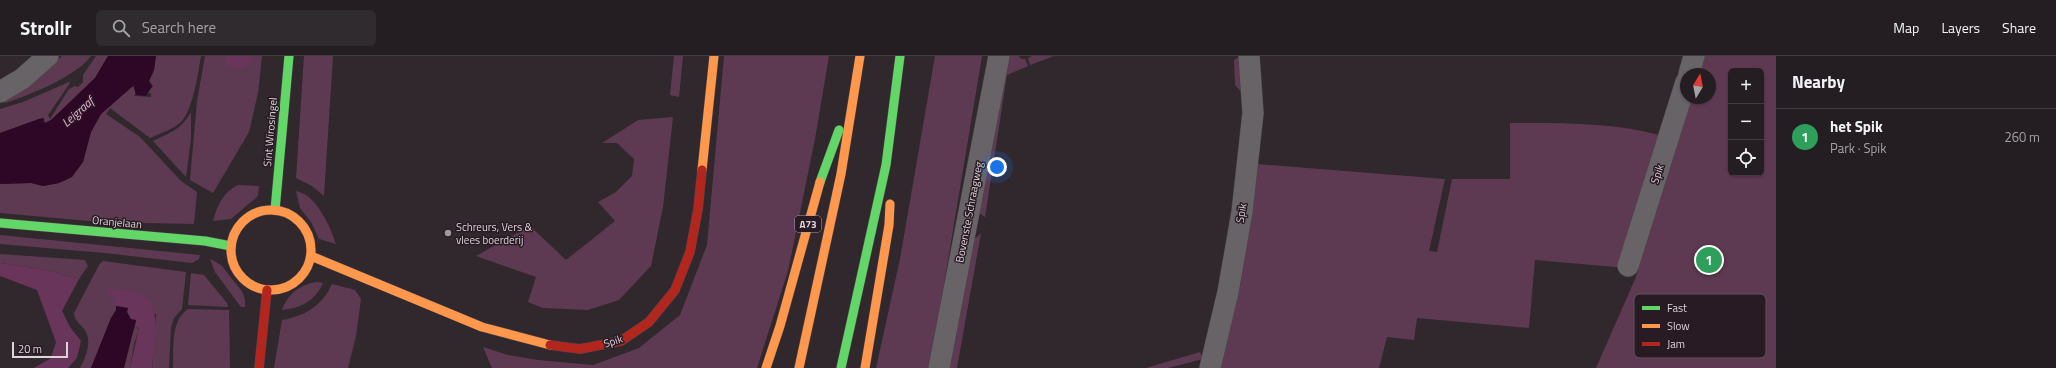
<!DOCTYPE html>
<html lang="en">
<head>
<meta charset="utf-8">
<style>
  body { margin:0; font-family:"Titillium Web",sans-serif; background:#302b2f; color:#f1f3f6 }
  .controls { position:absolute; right:12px; top:12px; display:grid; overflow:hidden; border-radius:6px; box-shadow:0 1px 3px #0004 }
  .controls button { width:36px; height:36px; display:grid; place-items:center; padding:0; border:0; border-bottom:1px solid #413c40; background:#241e22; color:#f1f3f6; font:20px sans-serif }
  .compass { position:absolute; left:1680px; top:12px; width:36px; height:36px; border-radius:50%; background:#241e22; box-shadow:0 1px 3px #0004; rotate:10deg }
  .scale { position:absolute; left:12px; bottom:10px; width:56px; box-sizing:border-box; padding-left:4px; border:2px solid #ddd4da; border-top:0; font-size:11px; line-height:14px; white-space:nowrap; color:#ddd4da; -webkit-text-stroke:3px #291b24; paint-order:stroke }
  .you { position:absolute; left:997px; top:111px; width:14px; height:14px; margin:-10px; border:3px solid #fff; border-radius:50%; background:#1a73e8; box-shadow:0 0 0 6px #1a73e833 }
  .badge { display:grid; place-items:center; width:26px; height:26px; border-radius:50%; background:#a0989d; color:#fff; font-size:13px; font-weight:700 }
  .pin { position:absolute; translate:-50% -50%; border:2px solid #fff; box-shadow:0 1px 4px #0006 }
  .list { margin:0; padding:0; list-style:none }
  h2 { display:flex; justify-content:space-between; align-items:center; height:52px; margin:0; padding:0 16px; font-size:17px }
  h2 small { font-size:13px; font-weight:400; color:#a3a2a5 }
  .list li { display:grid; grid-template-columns:26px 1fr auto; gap:12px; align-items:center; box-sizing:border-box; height:56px; padding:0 16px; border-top:1px solid #413c40 }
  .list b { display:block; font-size:15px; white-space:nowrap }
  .list p { margin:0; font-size:13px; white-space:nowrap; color:#a3a2a5 }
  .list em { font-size:13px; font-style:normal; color:#a3a2a5 }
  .icon { flex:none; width:22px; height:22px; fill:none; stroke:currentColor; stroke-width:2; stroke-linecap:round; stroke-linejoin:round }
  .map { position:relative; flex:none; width:1776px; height:312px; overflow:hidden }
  header { display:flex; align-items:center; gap:24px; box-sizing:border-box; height:56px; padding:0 20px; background:#241e22; border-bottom:1px solid #413c40 }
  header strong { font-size:19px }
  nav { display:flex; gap:22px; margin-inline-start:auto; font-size:14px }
  .search { width:280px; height:36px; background:#302b2f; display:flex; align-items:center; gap:10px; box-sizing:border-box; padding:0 14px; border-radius:6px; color:#a3a2a5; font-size:15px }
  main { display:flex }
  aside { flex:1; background:#241e22 }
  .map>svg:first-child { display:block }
</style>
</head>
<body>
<header>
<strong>Strollr</strong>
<div class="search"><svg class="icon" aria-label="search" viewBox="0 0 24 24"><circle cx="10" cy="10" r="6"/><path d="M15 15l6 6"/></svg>Search here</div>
<nav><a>Map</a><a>Layers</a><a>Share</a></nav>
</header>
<main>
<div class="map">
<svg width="1776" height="312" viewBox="0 0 1776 312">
  <rect width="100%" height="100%" fill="#30282d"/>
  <g fill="#5e3a52" fill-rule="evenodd">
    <path d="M62,0H91C77,20 28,40 5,47L4,45L23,34Z"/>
    <path d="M96,0H108L95,22L51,64L45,67L44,62L39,63L0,77V53L23,46L69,26L70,27L48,59L50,63L69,33L75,30L78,31L83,26V19Z"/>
    <path d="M156,0H201C198,17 193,54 181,66C172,74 161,77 150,82L110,52L106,58L140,81L181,125L197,136L194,168L100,166L0,157V128L32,127L43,130L59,127L70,122L83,106L91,76L101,58L133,30L136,36L134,40L151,41V37H148L153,30L149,25L154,14Z"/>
    <path d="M205,0H226V10L251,4V0H262L258,37L249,76L213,137L190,124L197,45Z"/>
    <path d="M304,0H333L324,140L312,130L296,122Z"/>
    <path d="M674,0H683L679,41L670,39Z"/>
    <path d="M724,0H829L815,83L788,215L757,312H492L483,291L508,299L538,304L593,309L639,292L680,259L707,189Z"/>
    <path d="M935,0H982L930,312H876L900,203Z"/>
    <path d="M1003,0H1019L1021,3H1025L1028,10L1007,19L985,161L976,155Z"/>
    <path d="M1032,0H1054L1030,9L1028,2Z"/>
    <path d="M1241,0L1243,38L1235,29L1234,4Z"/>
    <path d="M1698,0H1776V312H1596L1636,221L1687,42H1710V18H1694ZM1731,15H1761V117H1731Z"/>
    <path d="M191,56V82L186,121L153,85C171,76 181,74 191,56Z"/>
    <path d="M673,61L663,151L651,210L619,244L588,254L543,252L528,246L536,221L476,200L530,170L566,204L615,165L598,146L616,136L632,120L634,103L617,87H602L638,64Z"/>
    <path d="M1510,67C1562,67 1613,66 1663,80L1627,212L1535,204L1529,272L1417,262L1414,284L1387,281L1379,312H1211L1257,108L1445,123L1429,195L1437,196L1452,123H1510Z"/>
    <path d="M238,129L259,130L258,140L231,163L213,165C217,150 223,136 238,129Z"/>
    <path d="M296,135C316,138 330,170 336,188L319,183L311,166L300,152Z"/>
    <path d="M981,177L957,312H949L970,187Z"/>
    <path d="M0,179L200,199L199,203L192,207L105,197L0,188Z"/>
    <path d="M0,198L85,204L88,210L79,223L47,214L0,207Z"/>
    <path d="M210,203C225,210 223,212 233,224C241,234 246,238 245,251H241L215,216Z"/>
    <path d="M103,205L186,216L182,253L174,262L171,271L169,312H152L156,258L116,250V254L111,262L91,312H80C86,301 93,284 84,273C79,267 75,265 74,257L99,209Z"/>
    <path d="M191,217L204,219L227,247L228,251L188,249Z"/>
    <path d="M317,226L323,227C315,245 301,252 282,254C287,238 301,228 317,226Z"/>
    <path d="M332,228L355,234L361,243L356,280L348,312H274L282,264C305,260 322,250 332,228Z"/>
    <path d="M188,253L229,254L230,312H173C174,293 170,265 188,253Z"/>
    <path d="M135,271L139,273L134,288L130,312H124L130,283Z"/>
    <path d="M1200,296L1203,303L1168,312H1146Z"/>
  </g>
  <g fill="#6a355a">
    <path d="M226,0H251V4L242,12L226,10Z"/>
    <path d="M0,207L47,214L79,223L62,255L70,271L81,285L77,302L68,312H34L51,302L56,286L37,234L0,220Z"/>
    <path d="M107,233C119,234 134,233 146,241C162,253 153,294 152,312H130L139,272L135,271L136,264H131L127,256L128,252L116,250Z"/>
  </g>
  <g fill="#2f0726">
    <path d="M108,0H156L154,14L149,25L152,30L146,40L136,39L133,28V30L101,58L91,76L83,106L72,121L59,127L43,130L31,127L0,128V77L39,63L44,62L43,65L45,67L51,64L95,22Z"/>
    <path d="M116,250L128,252L127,256L131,263L136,264L124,312H91L111,262L116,254Z"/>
  </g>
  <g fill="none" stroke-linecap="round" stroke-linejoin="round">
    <g stroke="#4b4449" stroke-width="22">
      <g id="street">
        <path d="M1689,18L1694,0"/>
        <path d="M0,36L22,23L48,0"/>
        <path d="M1628,210L1686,26"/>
        <path d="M939,312L999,0"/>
        <path d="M1210,312L1228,236L1242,156L1253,57L1249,0"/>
      </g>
    </g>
    <g stroke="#4b4449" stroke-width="10">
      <g id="fast">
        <path d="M820,126L839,74"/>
        <path d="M275,154L289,0"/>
        <path d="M0,167L205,185L231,190"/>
        <path d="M841,312L886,109L900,0"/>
      </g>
    </g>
    <g stroke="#4b4449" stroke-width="10">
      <g id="slow">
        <path d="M702,114L714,0"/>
        <circle cx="271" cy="194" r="40"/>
        <path d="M311,200L482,271L550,289"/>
        <path d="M766,312L780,270L820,126"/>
        <path d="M799,312L841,118L860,0"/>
        <path d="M865,312L889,169L890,148"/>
      </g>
    </g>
    <g stroke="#4b4449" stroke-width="10">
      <g id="jam">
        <path d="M550,289L580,293L621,285L649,266L675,234L690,196L698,153L702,114"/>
        <path d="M259,312L267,234"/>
      </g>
    </g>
    <use href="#street" stroke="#686366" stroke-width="21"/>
    <use href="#fast" stroke="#63d668" stroke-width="9"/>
    <use href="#slow" stroke="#ff974d" stroke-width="9"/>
    <use href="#jam" stroke="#b3261e" stroke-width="9"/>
  </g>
  <circle fill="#a0989d" stroke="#291b24" stroke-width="1.5" cx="448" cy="177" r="4"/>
  <g text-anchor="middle" stroke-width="3" stroke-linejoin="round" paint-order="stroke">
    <rect fill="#291b24" stroke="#a79ca3" stroke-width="1" x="795" y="160" width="26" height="16" rx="3"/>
    <g font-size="10" font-weight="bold" fill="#ddd4da">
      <text x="808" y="172">A73</text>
    </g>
    <g font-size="11" fill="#ddd4da" stroke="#291b24">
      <text transform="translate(270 76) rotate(-85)" y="4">Sint Wirosingel</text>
      <text transform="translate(1657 118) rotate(-72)" y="4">Spik</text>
      <text transform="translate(969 156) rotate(-79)" y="4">Bovenste Schraagweg</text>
      <text transform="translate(1241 157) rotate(-81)" y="4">Spik</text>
      <text transform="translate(117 166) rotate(5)" y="4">Oranjelaan</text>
      <text transform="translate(613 285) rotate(-17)" y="4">Spik</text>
    </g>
    <g font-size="11" fill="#ddd4da" stroke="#291b24" text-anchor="start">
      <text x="456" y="175">Schreurs, Vers &amp;<tspan x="456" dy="13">vlees boerderij</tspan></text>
    </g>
    <g font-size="12" font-style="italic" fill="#f6adde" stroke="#291b24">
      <text transform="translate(78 56) rotate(-42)" y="4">Leigraaf</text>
    </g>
  </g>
  <rect x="1634" y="238" width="132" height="64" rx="6" fill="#291b24" stroke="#5f525b" stroke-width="1"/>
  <rect x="1642" y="250" width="18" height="4" fill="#63d668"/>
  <rect x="1642" y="268" width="18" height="4" fill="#ff974d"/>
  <rect x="1642" y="286" width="18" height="4" fill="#b3261e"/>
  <g font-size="11" fill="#ddd4da">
    <text x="1667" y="256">Fast</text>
    <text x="1667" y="274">Slow</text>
    <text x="1667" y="292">Jam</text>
  </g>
</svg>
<div class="controls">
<button>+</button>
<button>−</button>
<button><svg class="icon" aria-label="locate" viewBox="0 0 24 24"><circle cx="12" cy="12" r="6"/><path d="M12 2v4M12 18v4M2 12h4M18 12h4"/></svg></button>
</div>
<svg class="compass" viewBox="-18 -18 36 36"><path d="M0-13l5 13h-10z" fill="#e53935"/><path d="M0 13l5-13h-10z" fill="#a3a2a5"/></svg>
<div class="scale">20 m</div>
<div class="you"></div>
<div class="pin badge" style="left:1709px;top:204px;background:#2e9e5b">1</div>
</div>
<aside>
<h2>Nearby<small></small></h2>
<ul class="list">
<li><span class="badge" style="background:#2e9e5b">1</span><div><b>het Spik</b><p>Park · Spik</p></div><em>260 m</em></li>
</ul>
</aside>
</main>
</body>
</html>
